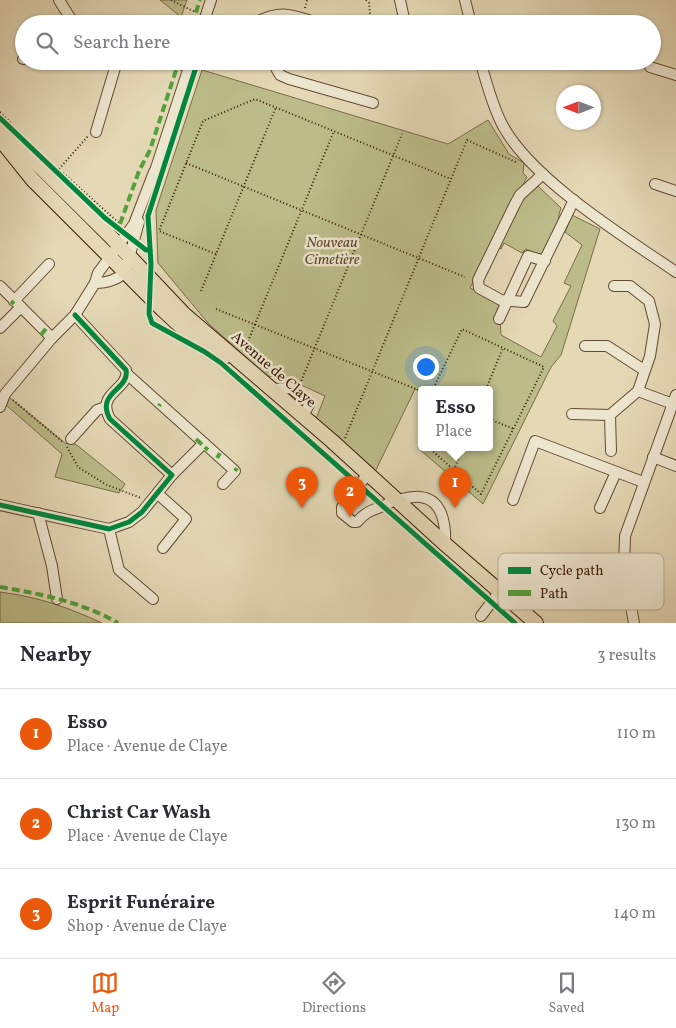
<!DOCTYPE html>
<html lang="en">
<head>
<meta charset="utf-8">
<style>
  body { margin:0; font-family:Vollkorn,serif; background:#f7f7f7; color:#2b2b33 }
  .compass { position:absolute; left:556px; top:85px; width:45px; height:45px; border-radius:50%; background:#fff; box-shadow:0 1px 4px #0004; rotate:270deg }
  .you { position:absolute; left:425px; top:366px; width:18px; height:18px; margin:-12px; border:4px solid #fff; border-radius:50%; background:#1a73e8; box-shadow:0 0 0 8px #1a73e833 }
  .badge { display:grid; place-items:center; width:32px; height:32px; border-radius:50%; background:#ea580c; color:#fff; font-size:16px; font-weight:700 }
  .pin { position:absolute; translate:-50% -41px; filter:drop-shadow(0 1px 2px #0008) }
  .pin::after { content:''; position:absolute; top:26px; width:18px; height:15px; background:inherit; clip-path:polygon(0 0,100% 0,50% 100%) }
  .popup { position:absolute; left:418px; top:386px; width:75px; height:65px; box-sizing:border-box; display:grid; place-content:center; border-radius:5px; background:#fff; filter:drop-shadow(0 1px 4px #0005); font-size:16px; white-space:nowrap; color:#7c7c81 }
  .popup b { font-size:19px; color:#2b2b33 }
  .popup::after { content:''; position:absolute; left:50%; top:100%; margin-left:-10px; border:10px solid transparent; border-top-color:#fff }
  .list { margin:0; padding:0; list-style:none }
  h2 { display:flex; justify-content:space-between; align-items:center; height:65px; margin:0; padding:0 20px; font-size:21px }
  h2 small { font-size:16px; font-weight:400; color:#7c7c81 }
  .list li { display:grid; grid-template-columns:32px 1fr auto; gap:15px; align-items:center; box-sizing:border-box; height:90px; padding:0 20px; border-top:1px solid #e1e1e2 }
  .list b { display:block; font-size:19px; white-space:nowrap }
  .list p { margin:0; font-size:16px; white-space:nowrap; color:#7c7c81 }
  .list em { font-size:16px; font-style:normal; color:#7c7c81 }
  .icon { flex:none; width:28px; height:28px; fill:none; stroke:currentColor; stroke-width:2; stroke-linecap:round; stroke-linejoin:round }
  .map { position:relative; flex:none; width:676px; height:623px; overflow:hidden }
  .search { position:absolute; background:#fff; box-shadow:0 1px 4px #0004; left:15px; right:15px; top:15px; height:55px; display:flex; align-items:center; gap:12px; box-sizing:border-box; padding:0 18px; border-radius:28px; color:#7c7c81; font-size:19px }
  .sheet { height:335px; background:#fff }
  nav { display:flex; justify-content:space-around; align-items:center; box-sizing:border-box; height:70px; border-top:1px solid #e1e1e2; background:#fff; font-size:14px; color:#7c7c81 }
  nav a { display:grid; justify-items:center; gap:2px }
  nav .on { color:#ea580c }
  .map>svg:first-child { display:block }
</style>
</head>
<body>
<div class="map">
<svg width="676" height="623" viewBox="0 0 676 623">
  <rect width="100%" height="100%" fill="#e4d8b5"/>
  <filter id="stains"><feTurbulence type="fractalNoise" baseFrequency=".004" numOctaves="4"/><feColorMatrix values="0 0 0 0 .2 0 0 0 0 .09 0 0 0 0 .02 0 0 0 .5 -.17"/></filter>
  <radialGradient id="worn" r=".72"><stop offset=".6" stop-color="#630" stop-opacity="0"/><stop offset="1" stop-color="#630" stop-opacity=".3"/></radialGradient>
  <g fill="#bbbc89" stroke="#7b6c48">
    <path d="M160,0H187L181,17Z"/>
    <path d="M202,70L448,144L488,120L509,154L524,163L523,173L527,177L470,288L499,304L501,335L541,357L557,326L553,321L571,286L564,283L582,245L565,232L572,215L600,229L561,355L551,367L483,504L418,448L421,441V447H489V389H421V391L415,389L375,472L316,419L325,396L286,378L267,376L208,323L158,263L156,210Z"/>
    <path d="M538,186L561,208L559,214V226L542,256L526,249L522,253L504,243L501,249L498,247L521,200Z"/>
    <path d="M9,397L66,444L69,441L78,446L125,484L119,493L55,477L62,454L6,405Z"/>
    <path d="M0,592C39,597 67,607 102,623H0Z"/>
  </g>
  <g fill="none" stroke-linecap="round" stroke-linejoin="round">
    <g stroke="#654a33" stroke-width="12">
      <g id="minor">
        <path d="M59,0L74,24"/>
        <path d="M400,0L405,23"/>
        <path d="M465,0L471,24"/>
        <path d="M58,24L69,17"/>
        <path d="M203,24L211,0"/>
        <path d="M253,24C281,8 292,15 321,24"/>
        <path d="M23,59H24"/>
        <path d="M172,61L189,67"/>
        <path d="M272,61L280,75L289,79L373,103"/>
        <path d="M480,61C487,83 492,106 503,126C532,180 625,237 676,272"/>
        <path d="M650,67L676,75"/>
        <path d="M96,132L117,61"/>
        <path d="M543,174L520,195L515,204L478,280L479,288L501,300L524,302L574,200"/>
        <path d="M153,177L191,61"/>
        <path d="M655,184L676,191"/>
        <path d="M95,283C106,283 117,280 125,272L139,222"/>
        <path d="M0,286L52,338"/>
        <path d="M14,301L49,264"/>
        <path d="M499,319L528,256L545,261"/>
        <path d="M0,328L21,307"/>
        <path d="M585,346H607L644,370"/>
        <path d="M127,374L235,471L223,484"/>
        <path d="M272,389L291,388L310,403L303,416"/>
        <path d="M638,391L673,404"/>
        <path d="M0,407L5,394L52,338L75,315L95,283L98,273L134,224L154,172"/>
        <path d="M572,414L610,415L638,391L650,356L655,324L649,301L630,286H614"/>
        <path d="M610,415L611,451"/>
        <path d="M71,439L97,410L106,407"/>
        <path d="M653,457L676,466"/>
        <path d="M172,475L204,443"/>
        <path d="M363,480L342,507V513L353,522H357C370,507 376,511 391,502"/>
        <path d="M158,494L186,519L163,548"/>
        <path d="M397,500C404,499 413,496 420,497C443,499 446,526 445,544"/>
        <path d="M513,500L535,441L643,482"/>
        <path d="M0,505L109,529L129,522L142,512L172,475L110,419C95,392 130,390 126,370L75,315"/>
        <path d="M600,508L616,472"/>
        <path d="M38,513L52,566L57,599"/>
        <path d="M109,529L119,570L153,599"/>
        <path d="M481,616L497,595"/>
        <path d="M634,623L624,569L625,536L676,395"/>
      </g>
    </g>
    <g stroke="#3b1b08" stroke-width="16">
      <g id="major">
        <path d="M0,130L11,138L110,236L184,314L332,441L445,544L536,623"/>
        <path d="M0,139L32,179L162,309L190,335L223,358"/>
      </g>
    </g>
    <g stroke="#3b1b08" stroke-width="2" stroke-dasharray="1 2.5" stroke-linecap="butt">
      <path d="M171,0L195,12"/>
      <path d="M366,0L369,3L371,24"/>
      <path d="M305,8L307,0"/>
      <path d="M0,112L11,123"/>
      <path d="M186,163L465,277"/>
      <path d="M59,169L89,135"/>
      <path d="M63,173L120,224"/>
      <path d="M216,254L159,231L203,121L255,99L451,179"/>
      <path d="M201,291L276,107"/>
      <path d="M216,309L421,391"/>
      <path d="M244,351L334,131"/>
      <path d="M300,384L402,134"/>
      <path d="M486,389L503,348"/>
      <path d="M13,400L63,442"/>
      <path d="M489,419L514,429"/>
      <path d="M345,438L467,140L518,163"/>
      <path d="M67,447L78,467L107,485L141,498"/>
      <path d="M428,447L481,494L544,367L462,329L433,389"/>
      <path d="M454,470L463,447"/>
    </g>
    <use href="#minor" stroke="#ede6cf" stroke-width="10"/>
    <use href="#major" stroke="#e4d8b5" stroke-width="14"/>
    <g stroke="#54a13e" stroke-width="4" stroke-dasharray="8 4" stroke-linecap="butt">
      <path d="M192,24L200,0"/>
      <path d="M120,224L139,171L150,150L179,61"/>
      <path d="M11,304L14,301"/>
      <path d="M41,335L48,326"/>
      <path d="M159,406L160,404"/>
      <path d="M196,439L208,450"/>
      <path d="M217,458L220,453"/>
      <path d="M235,471L237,468"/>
      <path d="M0,587C41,594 82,602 118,623"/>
    </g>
    <g stroke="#ede6cf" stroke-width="8">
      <g id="cycleway">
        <path d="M198,61L148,216L151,264L149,314L152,323L205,352L221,363L515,623"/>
        <path d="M0,118L105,218L146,250H150"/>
        <path d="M0,505L109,529L129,522L142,512L172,475L110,419C95,392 130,390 126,370L75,315"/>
      </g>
    </g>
    <use href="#cycleway" stroke="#00873e" stroke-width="5"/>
  </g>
  <g text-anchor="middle" stroke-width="5" stroke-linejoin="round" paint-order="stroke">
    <g font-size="15" font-style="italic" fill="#614b2f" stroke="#ede6cf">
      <text x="332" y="247">Nouveau<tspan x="332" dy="17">Cimetière</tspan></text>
    </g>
    <g font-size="15" fill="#3b1b08" stroke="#ede6cf">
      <text transform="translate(274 369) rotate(41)" y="5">Avenue de Claye</text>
    </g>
  </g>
  <rect x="498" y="553" width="166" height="57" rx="8" fill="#ede6cf" stroke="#b8a993" stroke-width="1"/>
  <rect x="508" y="567" width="23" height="7" fill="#00873e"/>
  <rect x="508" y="590" width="23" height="6" fill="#54a13e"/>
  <g font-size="14" fill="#3b1b08">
    <text x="540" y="575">Cycle path</text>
    <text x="540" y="598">Path</text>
  </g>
  <rect width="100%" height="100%" filter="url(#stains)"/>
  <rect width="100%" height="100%" fill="url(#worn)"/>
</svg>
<svg class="compass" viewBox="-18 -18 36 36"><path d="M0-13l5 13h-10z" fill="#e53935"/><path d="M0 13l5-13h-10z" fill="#7c7c81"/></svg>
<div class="you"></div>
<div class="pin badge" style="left:455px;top:508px">1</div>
<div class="popup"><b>Esso</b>Place</div>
<div class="pin badge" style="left:350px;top:517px">2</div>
<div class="pin badge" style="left:302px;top:508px">3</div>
<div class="search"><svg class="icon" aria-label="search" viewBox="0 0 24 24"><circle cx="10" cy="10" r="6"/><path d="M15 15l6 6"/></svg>Search here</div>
</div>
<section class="sheet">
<h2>Nearby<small>3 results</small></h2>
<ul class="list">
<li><span class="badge">1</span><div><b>Esso</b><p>Place · Avenue de Claye</p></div><em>110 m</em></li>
<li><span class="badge">2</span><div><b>Christ Car Wash</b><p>Place · Avenue de Claye</p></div><em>130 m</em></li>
<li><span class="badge">3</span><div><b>Esprit Funéraire</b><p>Shop · Avenue de Claye</p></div><em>140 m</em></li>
</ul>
</section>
<nav>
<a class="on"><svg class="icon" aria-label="map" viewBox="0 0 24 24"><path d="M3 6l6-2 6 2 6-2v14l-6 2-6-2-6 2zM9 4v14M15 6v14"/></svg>Map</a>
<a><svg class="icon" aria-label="directions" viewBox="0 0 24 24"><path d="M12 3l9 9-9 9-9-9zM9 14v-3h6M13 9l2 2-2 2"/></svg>Directions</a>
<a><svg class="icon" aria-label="saved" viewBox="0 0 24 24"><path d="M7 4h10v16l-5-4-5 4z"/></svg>Saved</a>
</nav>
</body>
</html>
